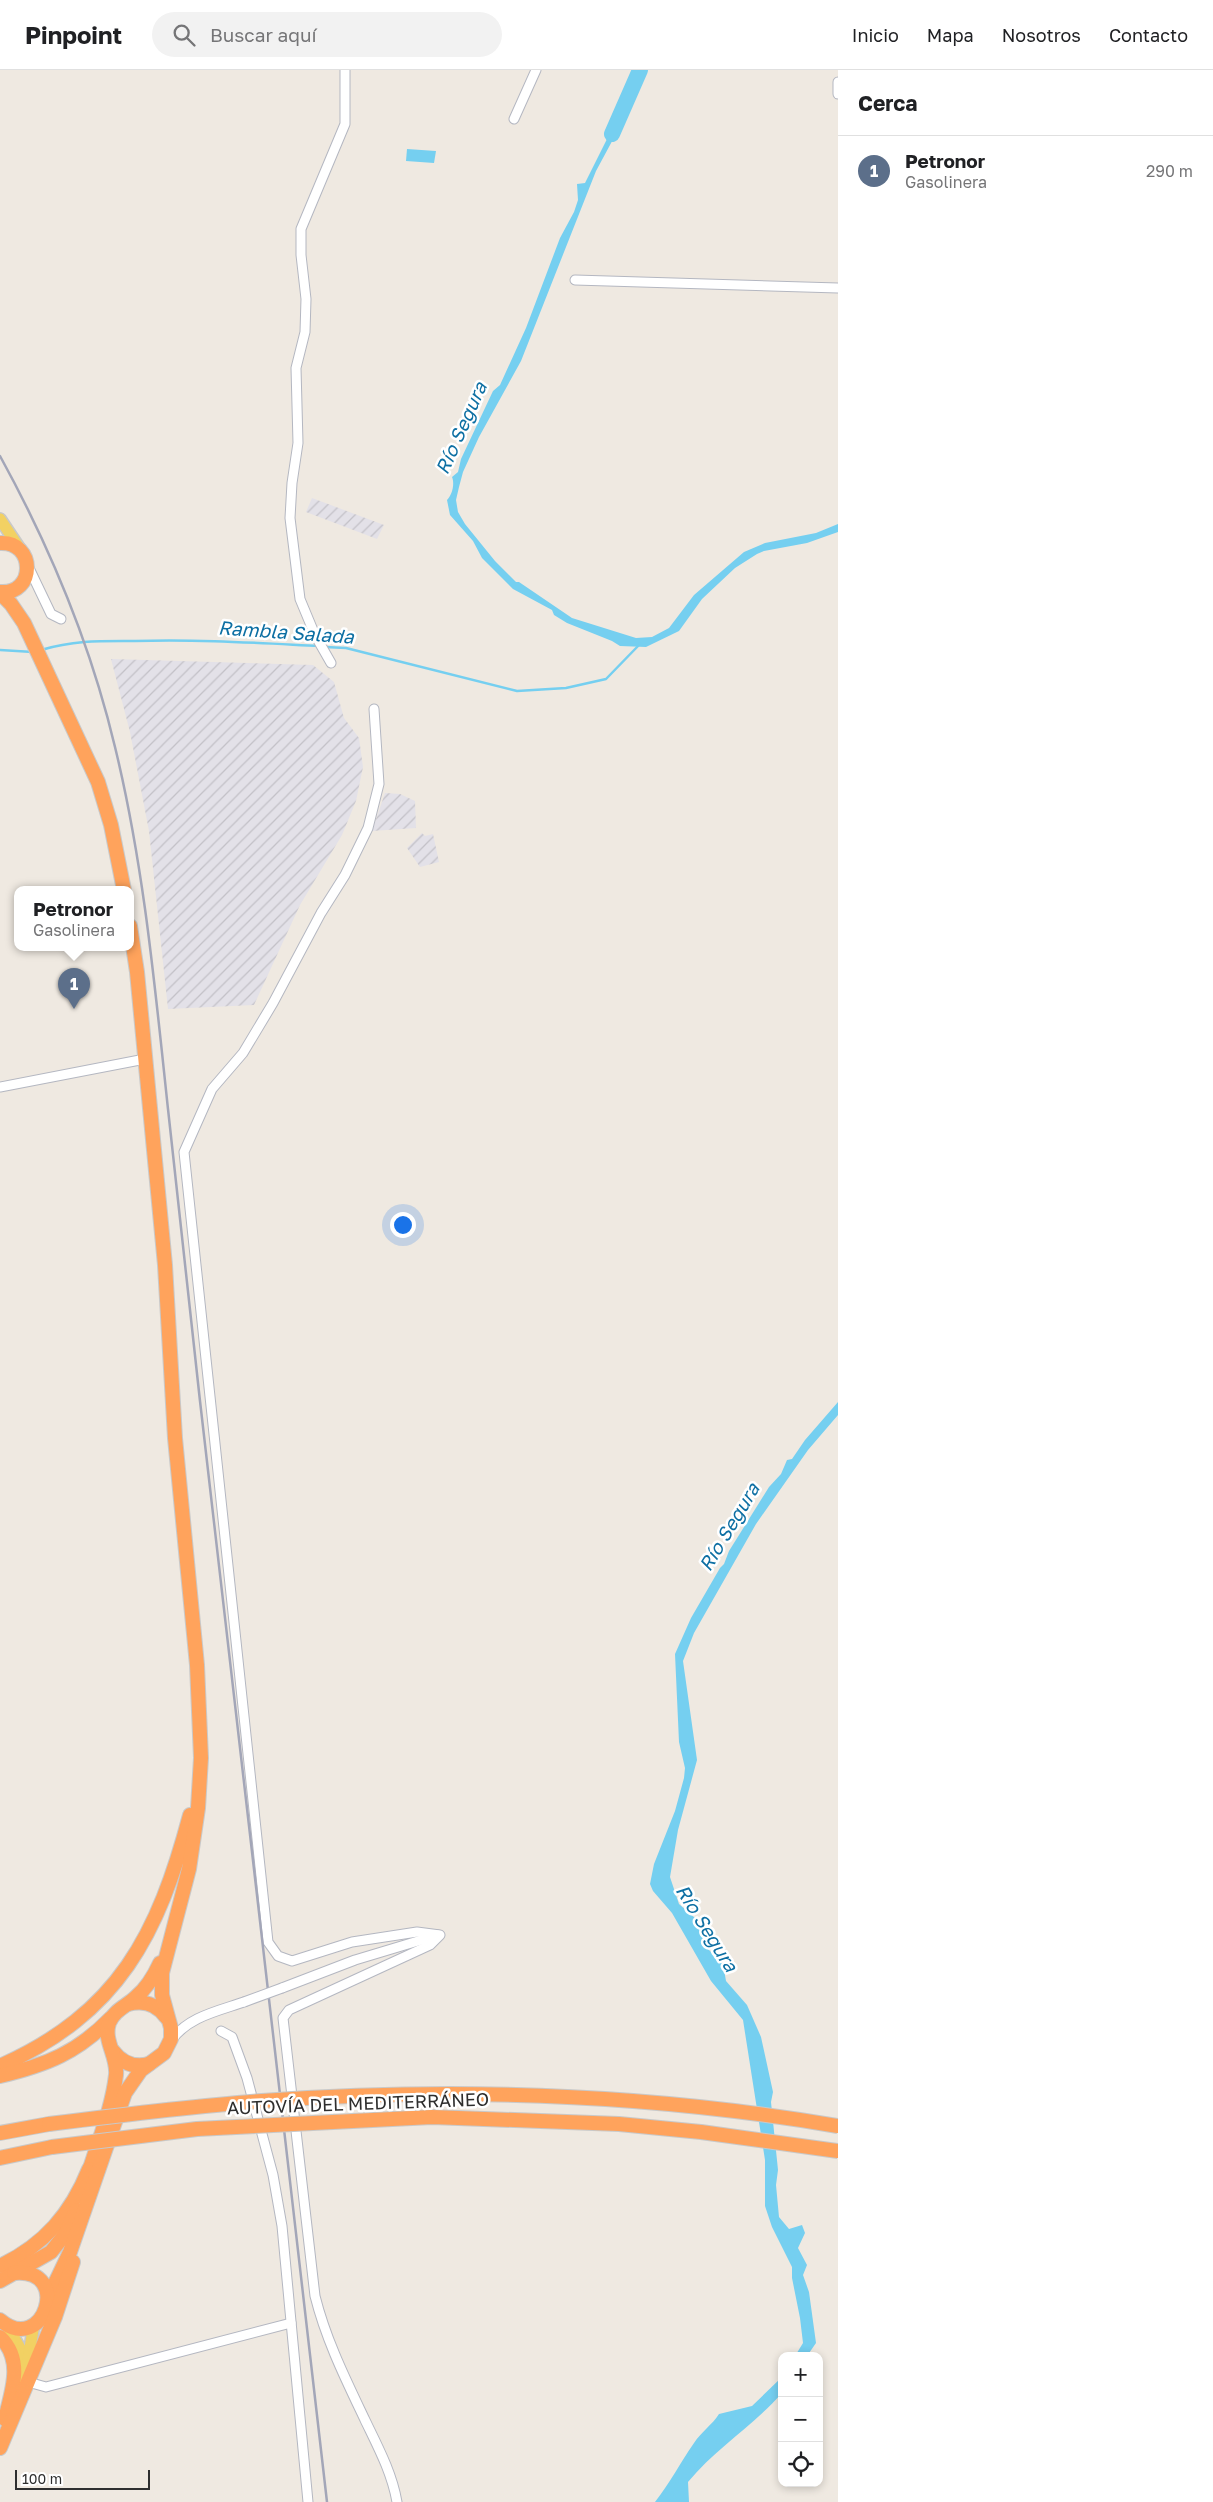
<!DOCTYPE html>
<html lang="es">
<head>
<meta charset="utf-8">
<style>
  body { margin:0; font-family:"Golos Text",sans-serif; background:#f2f2f2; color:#202124 }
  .controls { position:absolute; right:15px; bottom:15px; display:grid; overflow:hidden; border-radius:10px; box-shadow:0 2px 8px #0003 }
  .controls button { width:45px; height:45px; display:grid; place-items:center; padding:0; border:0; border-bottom:1px solid #e0e0e0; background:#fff; color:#202124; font:25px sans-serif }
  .scale { position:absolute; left:15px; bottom:12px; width:135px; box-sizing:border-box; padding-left:5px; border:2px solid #2e2e2e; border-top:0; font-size:14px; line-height:18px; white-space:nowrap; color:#2e2e2e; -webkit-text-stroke:4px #fff; paint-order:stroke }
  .you { position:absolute; left:402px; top:1154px; width:18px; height:18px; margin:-12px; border:4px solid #fff; border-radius:50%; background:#1a73e8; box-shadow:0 0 0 8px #1a73e833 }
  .badge { display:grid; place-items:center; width:32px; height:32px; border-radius:50%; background:#4264fb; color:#fff; font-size:16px; font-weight:700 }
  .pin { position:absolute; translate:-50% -41px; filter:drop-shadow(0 1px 2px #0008) }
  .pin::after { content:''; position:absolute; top:26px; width:18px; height:15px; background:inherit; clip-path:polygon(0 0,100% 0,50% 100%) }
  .popup { position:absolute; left:14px; top:816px; width:120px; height:65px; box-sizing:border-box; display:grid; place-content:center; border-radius:10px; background:#fff; filter:drop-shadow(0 1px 4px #0005); font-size:16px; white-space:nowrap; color:#757577 }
  .popup b { font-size:19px; color:#202124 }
  .popup::after { content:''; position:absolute; left:50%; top:100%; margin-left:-10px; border:10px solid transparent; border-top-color:#fff }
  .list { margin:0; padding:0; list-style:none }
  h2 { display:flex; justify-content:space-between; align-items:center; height:65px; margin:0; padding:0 20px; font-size:21px }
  h2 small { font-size:16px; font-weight:400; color:#757577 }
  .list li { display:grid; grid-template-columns:32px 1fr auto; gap:15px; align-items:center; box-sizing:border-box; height:70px; padding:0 20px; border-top:1px solid #e0e0e0 }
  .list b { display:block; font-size:19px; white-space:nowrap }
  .list p { margin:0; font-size:16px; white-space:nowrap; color:#757577 }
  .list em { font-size:16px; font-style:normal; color:#757577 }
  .icon { flex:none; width:28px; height:28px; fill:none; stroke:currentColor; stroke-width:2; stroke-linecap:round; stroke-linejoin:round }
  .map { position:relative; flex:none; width:838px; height:2432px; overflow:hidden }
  header { display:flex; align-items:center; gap:30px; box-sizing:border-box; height:70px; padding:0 25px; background:#fff; border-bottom:1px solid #e0e0e0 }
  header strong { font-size:24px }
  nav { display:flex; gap:28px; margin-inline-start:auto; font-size:18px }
  .search { width:350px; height:45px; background:#f2f2f2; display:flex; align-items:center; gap:12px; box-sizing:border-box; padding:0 18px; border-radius:28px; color:#757577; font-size:19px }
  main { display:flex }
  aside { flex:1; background:#fff }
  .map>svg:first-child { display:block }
</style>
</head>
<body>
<header>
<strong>Pinpoint</strong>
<div class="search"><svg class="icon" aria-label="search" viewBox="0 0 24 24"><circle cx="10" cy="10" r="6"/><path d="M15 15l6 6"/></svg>Buscar aquí</div>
<nav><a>Inicio</a><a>Mapa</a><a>Nosotros</a><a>Contacto</a></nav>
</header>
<main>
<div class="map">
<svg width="838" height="2432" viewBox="0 0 838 2432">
  <defs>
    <pattern id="industrial-furrows" width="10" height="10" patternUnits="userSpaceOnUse" patternTransform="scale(1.25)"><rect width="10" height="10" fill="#e3e1e8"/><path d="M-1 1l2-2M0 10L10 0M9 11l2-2" fill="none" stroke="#c3c1c7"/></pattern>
  </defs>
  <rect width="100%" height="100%" fill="#efe9e1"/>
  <g fill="url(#industrial-furrows)">
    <path d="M312,428L384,455L377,469L306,442Z"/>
    <path d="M111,589L313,595L334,612L344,648L359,668L363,697L356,731L342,765L300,835L254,935L168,939L149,761L130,662Z"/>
    <path d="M385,723L400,724L415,731L416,758L372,761Z"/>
    <path d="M422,763L425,766L433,764L439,792L420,797L407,778Z"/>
  </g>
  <g fill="#75cff0">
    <path d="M619,45L624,46V49L596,101L521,291L479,367L463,402L459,417L456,430L458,442L465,454L495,491L516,512H519L572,548L636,568L652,567L669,558L694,525L744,482L765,473L816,463L838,454V462L807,473L764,481L757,484L735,498L702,529L679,561L646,577L620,576L612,571L567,553L554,545L552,540L513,519L482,488L473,471L450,445L447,430C452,425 455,414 452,407L458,402L461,389L493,321L500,315L526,258L560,168L574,142L578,130L577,114L585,113Z"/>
    <path d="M407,79L436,81L434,93L406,91Z"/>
    <path d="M838,1332V1345L808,1380L756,1454L694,1563L683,1591L697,1690L678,1760L670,1807L679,1834L695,1848L707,1878L723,1894L726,1911L747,1935L761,1967L773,2022L771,2032L778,2100L776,2115L779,2147L789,2159L802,2155L805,2163L798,2178L807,2195L803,2205L809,2222L816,2273L807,2286H795L803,2273L800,2248L792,2208V2197L772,2157L765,2136V2090L743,1950L711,1911L672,1843L653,1821L650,1814L654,1794L675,1741L684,1708L685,1698L679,1672L675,1584L691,1548L720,1498L724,1494L729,1481L769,1417L781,1404L787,1390L792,1389L805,1370Z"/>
    <path d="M782,2307V2323C753,2356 716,2378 688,2412L689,2432H655C670,2413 680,2393 694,2373C701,2362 712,2355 719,2344L752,2336Z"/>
  </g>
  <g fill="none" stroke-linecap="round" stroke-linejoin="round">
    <g stroke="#75cff0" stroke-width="2.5">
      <path d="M325,577L346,578L517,621L566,618L606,609L640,574"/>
      <path d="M0,580L33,582"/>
      <path d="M41,580C75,570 101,571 135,571C197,569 258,573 319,576"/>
    </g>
    <path stroke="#75cff0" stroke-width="16" d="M612,64L640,0"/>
    <g stroke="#b4b7c1" stroke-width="11">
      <g id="minor">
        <path d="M838,12V24"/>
        <path d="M514,49L536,0"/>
        <path d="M575,210L838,218"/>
        <path d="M28,496L51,544L61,549"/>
        <path d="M331,593L315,565L300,529L290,448L292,413L298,373L296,298L305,262L306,229L301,185V159L345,54V0"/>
        <path d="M374,639L379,714L368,758L345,805L321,843L273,933L243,983L212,1019L184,1082L268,1872L278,1886L292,1891L352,1872L417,1862L440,1865L430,1875L289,1940L283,1948L315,2226C326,2270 346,2310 365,2350C378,2377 392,2403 397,2432"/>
        <path d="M0,1017L145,989"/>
        <path d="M282,1918L355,1890L438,1865"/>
        <path d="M221,1961L232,1967L247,2008L273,2105L282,2156L308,2432"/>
        <path d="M171,1971C187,1947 218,1941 244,1932"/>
        <path d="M28,2312L46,2317L291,2253"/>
      </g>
    </g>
    <g stroke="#c9c9c9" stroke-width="14">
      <g id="major">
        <path d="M0,449L20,479"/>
        <path d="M7,2255L21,2280L22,2297"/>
        <path d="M21,2311L27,2296L34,2254"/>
      </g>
    </g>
    <g stroke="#c9c9c9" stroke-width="16">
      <g id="highway">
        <path d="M0,473C36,471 36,525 0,522"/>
        <path d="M0,523L11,534L24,553L98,712L111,755L124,820"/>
        <path d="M128,1934C143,1930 157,1934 166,1947"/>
        <path d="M113,1981C122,1993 134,1998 149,1994"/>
        <path d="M0,1996C119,1943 158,1865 190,1745"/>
        <path d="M0,2006C46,1995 77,1983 111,1948"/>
        <path d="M0,2063L49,2054"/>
        <path d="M0,2088L52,2077"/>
        <path d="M87,2108C97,2074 112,2040 116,2005C118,1986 103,1971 109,1953C114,1940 127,1936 136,1927C147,1918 154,1906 160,1893"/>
        <path d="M0,2196C44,2175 71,2144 89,2099"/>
        <path d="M0,2211L51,2182L66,2163L76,2140"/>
        <path d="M48,2228L70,2182L125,2023L141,2000L164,1983L171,1969V1958L162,1925V1903L189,1799L198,1738L201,1688L197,1595L175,1368L165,1195L137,902L130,856"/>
        <path d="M0,2250C44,2287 73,2197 14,2203"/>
        <path d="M0,2267C24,2290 12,2321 5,2349"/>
        <path d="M0,2378L55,2247L73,2192"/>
      </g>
    </g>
    <use href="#minor" stroke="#fff" stroke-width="9"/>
    <use href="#major" stroke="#f2d163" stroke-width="11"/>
    <use href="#highway" stroke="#ffa35c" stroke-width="14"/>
    <path stroke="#a3a6b8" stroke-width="2.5" d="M0,386C50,477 91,576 115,677C144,796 155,918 168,1039C178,1136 189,1233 200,1331C242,1698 284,2065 327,2432"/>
    <g stroke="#b4b7c1" stroke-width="11" stroke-linecap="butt">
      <path id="minor-bridge" d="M244,1932L282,1918"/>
    </g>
    <g stroke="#c9c9c9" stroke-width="16" stroke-linecap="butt">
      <g id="highway-bridge">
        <path d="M49,2054C120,2045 191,2036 262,2031C454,2017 649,2024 838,2056"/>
        <path d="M52,2077L197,2059L432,2047L619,2054L701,2062L838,2081"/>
      </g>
    </g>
    <use href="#minor-bridge" stroke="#fff" stroke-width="9"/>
    <use href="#highway-bridge" stroke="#ffa35c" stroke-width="14"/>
  </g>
  <g text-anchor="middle" stroke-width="5" stroke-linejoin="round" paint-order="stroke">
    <g font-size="18" fill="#2e2e2e" stroke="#fff">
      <text transform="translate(358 2034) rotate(-2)" y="6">AUTOVÍA DEL MEDITERRÁNEO</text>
    </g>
    <g font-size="19" font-style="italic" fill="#0d6fa3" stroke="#fff">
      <text transform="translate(461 358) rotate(-66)" y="7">Río Segura</text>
      <text transform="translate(286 562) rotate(4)" y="7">Rambla Salada</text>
      <text transform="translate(729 1457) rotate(-59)" y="7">Río Segura</text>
      <text transform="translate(707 1858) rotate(58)" y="7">Río Segura</text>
    </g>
  </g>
</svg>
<div class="controls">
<button>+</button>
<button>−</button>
<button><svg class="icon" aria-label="locate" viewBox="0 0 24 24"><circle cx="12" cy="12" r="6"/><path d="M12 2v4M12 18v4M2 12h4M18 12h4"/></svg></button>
</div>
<div class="scale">100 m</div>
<div class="you"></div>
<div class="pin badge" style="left:74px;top:939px;background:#5c6f8a">1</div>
<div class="popup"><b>Petronor</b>Gasolinera</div>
</div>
<aside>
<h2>Cerca<small></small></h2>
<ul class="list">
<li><span class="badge" style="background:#5c6f8a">1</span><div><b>Petronor</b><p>Gasolinera</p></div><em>290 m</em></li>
</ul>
</aside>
</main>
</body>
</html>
